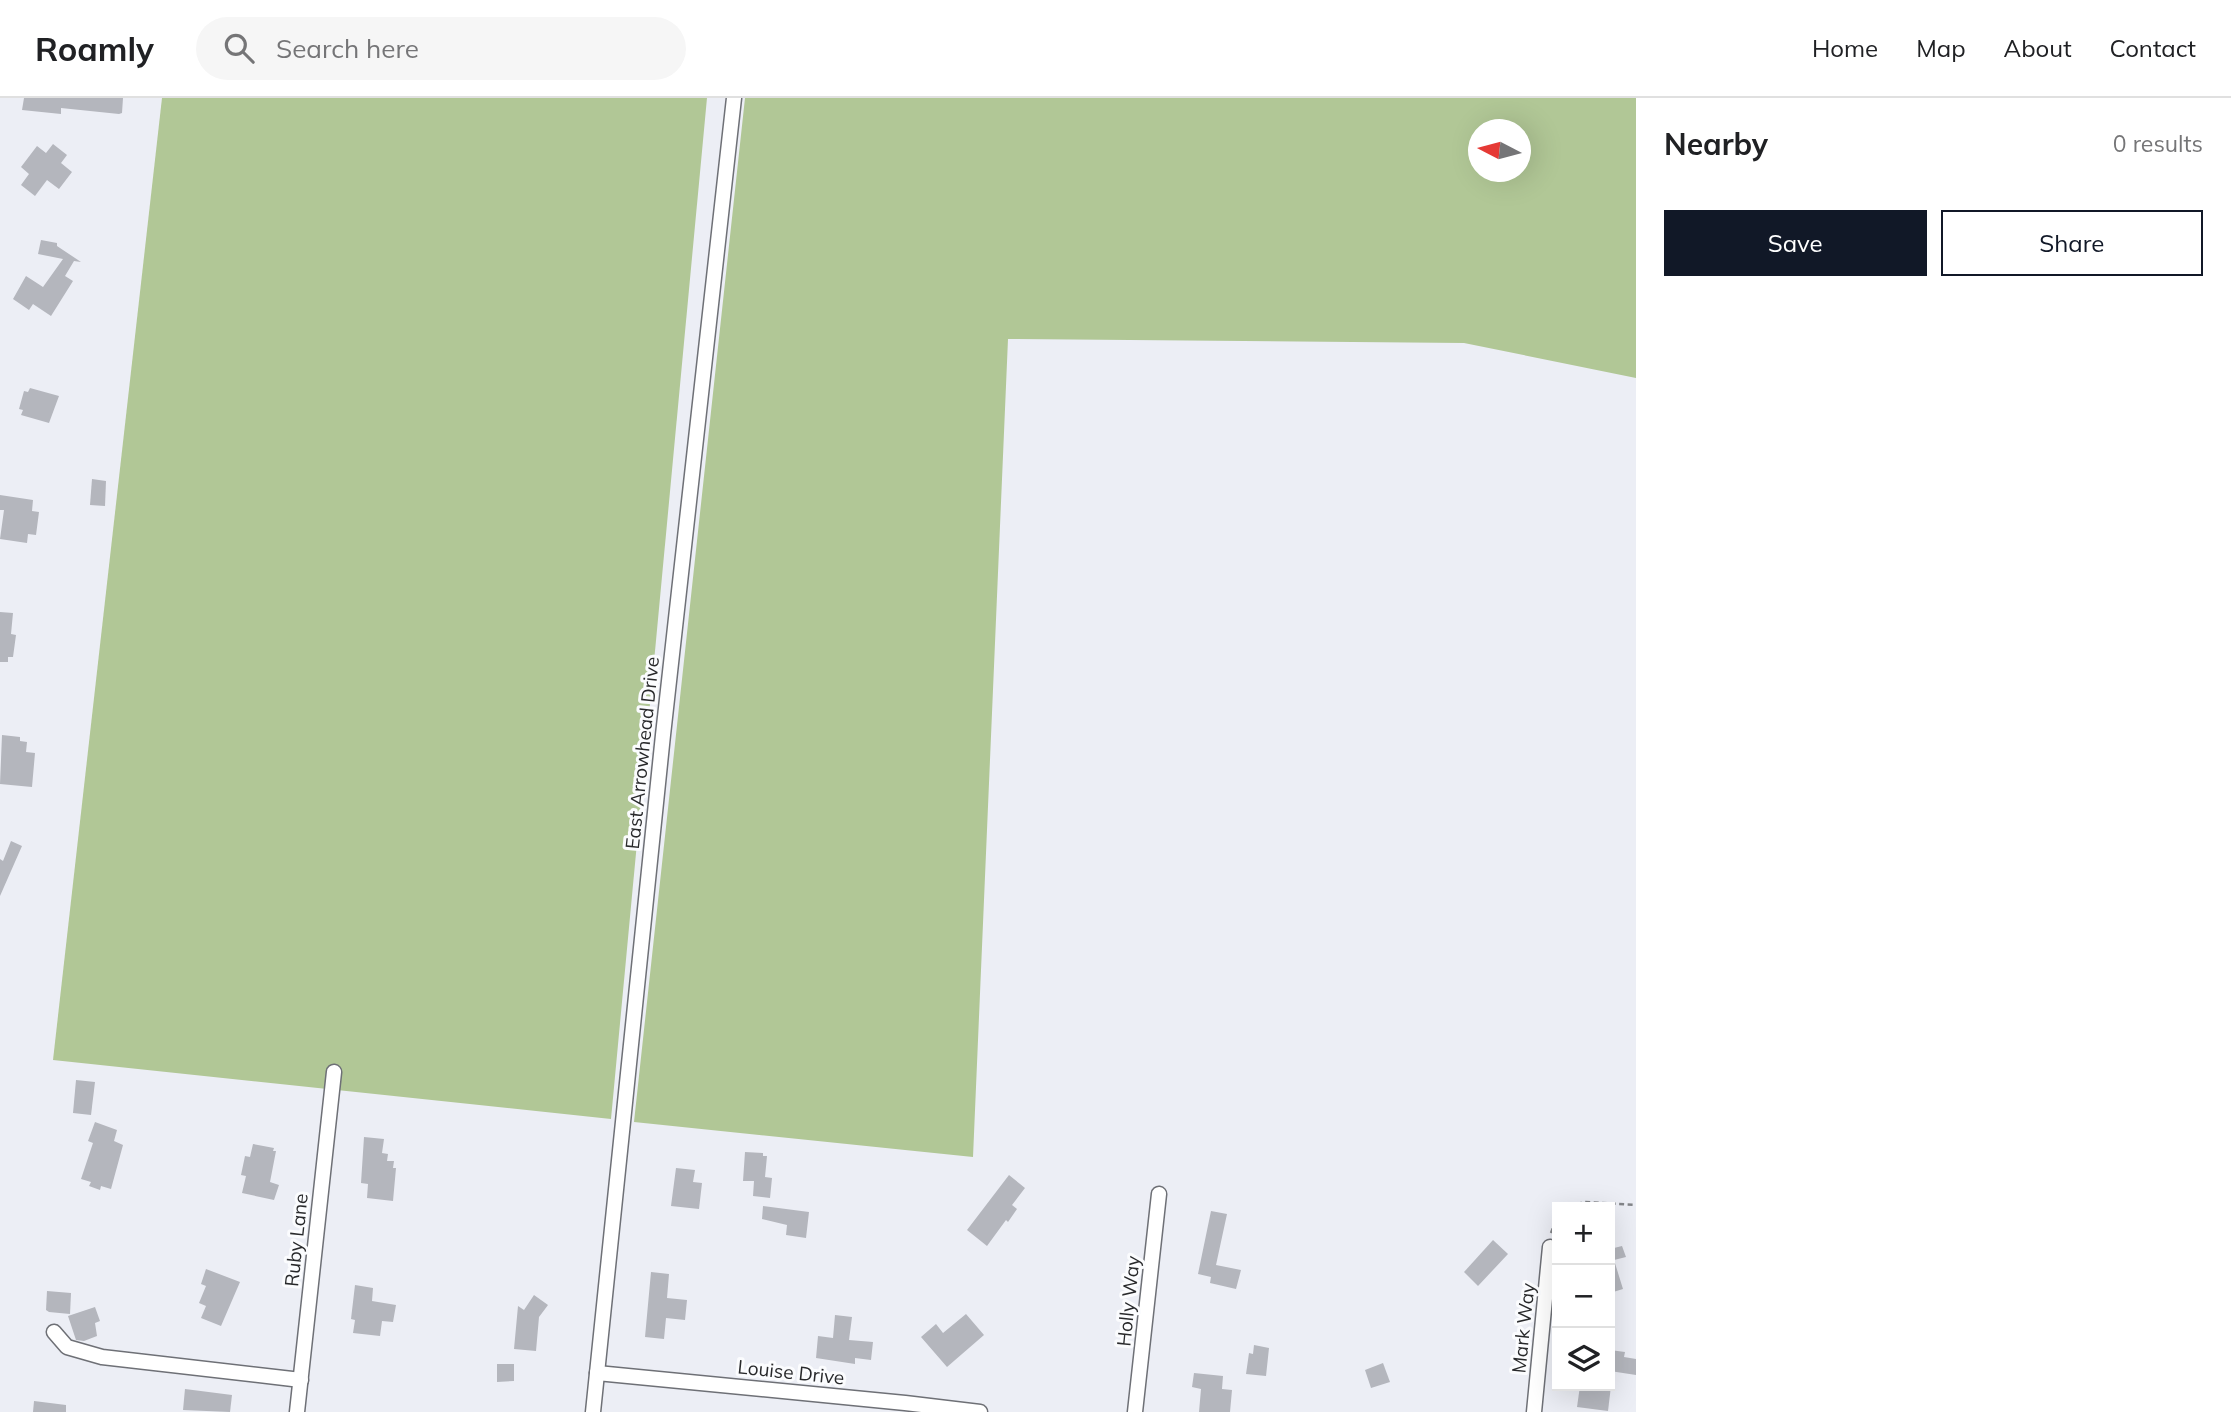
<!DOCTYPE html>
<html lang="en">
<head>
<meta charset="utf-8">
<style>
  body { margin:0; font-family:Mulish,sans-serif; background:#f6f6f6; color:#202124 }
  .controls { position:absolute; right:21px; bottom:21px; display:grid; overflow:hidden; border-radius:0px; box-shadow:0 7px 28px #0002 }
  .controls button { width:63px; height:63px; display:grid; place-items:center; padding:0; border:0; border-bottom:2px solid #e0e0e0; background:#fff; color:#202124; font:35px sans-serif }
  .compass { position:absolute; left:1468px; top:21px; width:63px; height:63px; border-radius:50%; background:#fff; box-shadow:0 7px 28px #0002; rotate:276deg }
  .list { margin:0; padding:0; list-style:none }
  h2 { display:flex; justify-content:space-between; align-items:center; height:91px; margin:0; padding:0 28px; font-size:30px }
  h2 small { font-size:23px; font-weight:400; color:#757577 }
  .actions { display:flex; gap:14px; padding:21px 28px }
  .actions a { flex:1; padding:16px 0; border:2px solid #111827; border-radius:0px; text-align:center; font-size:24px; color:#111827 }
  .actions .main { background:#111827; color:#fff }
  .icon { flex:none; width:38px; height:38px; fill:none; stroke:currentColor; stroke-width:2; stroke-linecap:round; stroke-linejoin:round }
  .map { position:relative; flex:none; width:1636px; height:1314px; overflow:hidden }
  header { display:flex; align-items:center; gap:42px; box-sizing:border-box; height:98px; padding:0 35px; background:#fff; border-bottom:2px solid #e0e0e0 }
  header strong { font-size:33px }
  nav { display:flex; gap:38px; margin-inline-start:auto; font-size:24px }
  .search { width:490px; height:63px; background:#f6f6f6; display:flex; align-items:center; gap:18px; box-sizing:border-box; padding:0 24px; border-radius:38px; color:#757577; font-size:26px }
  main { display:flex }
  aside { flex:1; background:#fff }
  .map>svg:first-child { display:block }
</style>
</head>
<body>
<header>
<strong>Roamly</strong>
<div class="search"><svg class="icon" aria-label="search" viewBox="0 0 24 24"><circle cx="10" cy="10" r="6"/><path d="M15 15l6 6"/></svg>Search here</div>
<nav><a>Home</a><a>Map</a><a>About</a><a>Contact</a></nav>
</header>
<main>
<div class="map">
<svg width="1636" height="1314" viewBox="0 0 1636 1314">
  <rect width="100%" height="100%" fill="#eceef5"/>
  <g fill="#b1c796" fill-rule="evenodd">
    <path d="M162,0H707L611,1021L53,962Z"/>
    <path d="M745,0H1636V280L1464,245L1008,241L973,1059L634,1024ZM1478,32H1520V74H1478Z"/>
  </g>
  <g fill="#b4b6bd">
    <path d="M24,0H123L122,15L119,16L61,10V16L22,12Z"/>
    <path d="M53,46L67,57L61,65L72,74L59,91L47,82L35,98L21,87L29,76L21,69L37,48L46,55Z"/>
    <path d="M41,142L57,145V148L81,164L74,163L65,178L73,183L51,218L33,206L29,212L13,201L26,178L43,189L63,161L38,156Z"/>
    <path d="M30,290L59,298L49,325L21,317L23,312L19,311L24,293L28,294Z"/>
    <path d="M92,381L106,383L105,408L90,407Z"/>
    <path d="M0,397L33,402L32,413L39,414L36,437L28,436L27,445L0,441L4,412H0Z"/>
    <path d="M0,514L13,515L11,536L16,537L13,559H8V564H0Z"/>
    <path d="M2,637L20,639V643L27,644L26,654L35,655L32,689L0,686Z"/>
    <path d="M11,743L22,748L0,798V761L3,763Z"/>
    <path d="M76,982L95,984L91,1017L73,1015Z"/>
    <path d="M95,1024L117,1032L114,1043L123,1047L111,1091L101,1088L100,1092L89,1088L91,1084L81,1081L93,1045L88,1043Z"/>
    <path d="M364,1039L384,1041L382,1055L388,1056L387,1063H394L393,1070H396L393,1103L367,1100L368,1086L361,1085Z"/>
    <path d="M253,1046L274,1050L273,1053H276L270,1084L279,1087L274,1102L242,1095L246,1078L241,1077L245,1058L250,1059Z"/>
    <path d="M745,1054L763,1055V1058H767L765,1079L772,1080L770,1100L753,1098L754,1083H743Z"/>
    <path d="M676,1070L695,1072L693,1084L702,1085L699,1111L671,1108Z"/>
    <path d="M1009,1077L1025,1090L1012,1107L1017,1111L1008,1124L1006,1122L987,1148L967,1132Z"/>
    <path d="M763,1108L809,1114L806,1140L786,1137L787,1127L762,1121Z"/>
    <path d="M1211,1113L1227,1116L1216,1167L1241,1172L1236,1191L1210,1185L1211,1179L1198,1176Z"/>
    <path d="M1493,1142L1508,1156L1478,1188L1464,1174Z"/>
    <path d="M1622,1148L1626,1159L1614,1162L1623,1191L1610,1195V1151Z"/>
    <path d="M206,1171L240,1184L221,1228L201,1220L206,1208L199,1205L206,1188L201,1186Z"/>
    <path d="M651,1174L669,1176L667,1200L687,1202L685,1222L666,1220L664,1241L645,1239Z"/>
    <path d="M355,1187L373,1190L372,1203L396,1207L393,1224L382,1223L380,1238L353,1235L355,1222L351,1221Z"/>
    <path d="M47,1193L71,1195L70,1216L49,1214L46,1212Z"/>
    <path d="M534,1197L548,1207L539,1219L536,1253L514,1251L518,1208L524,1212Z"/>
    <path d="M95,1209L100,1223L95,1225L97,1238L84,1243L76,1242L68,1218Z"/>
    <path d="M966,1216L984,1237L947,1269L921,1239L936,1226L943,1235Z"/>
    <path d="M835,1217L852,1219L849,1242L873,1244L871,1262L855,1260V1266L816,1260L818,1238L833,1240Z"/>
    <path d="M1254,1247L1269,1250L1266,1278L1246,1276L1249,1255L1253,1256Z"/>
    <path d="M1610,1252L1625,1254L1624,1259L1636,1261V1277L1610,1273Z"/>
    <path d="M1383,1265L1390,1284L1371,1290L1365,1272Z"/>
    <path d="M497,1266H514V1283L497,1284Z"/>
    <path d="M1194,1275L1223,1278L1222,1291L1232,1292L1230,1314H1199L1201,1291L1192,1289Z"/>
    <path d="M1580,1288H1611L1608,1313L1577,1309Z"/>
    <path d="M185,1291L232,1297L230,1314L183,1312Z"/>
    <path d="M34,1303L66,1307V1314H33Z"/>
  </g>
  <g fill="none" stroke-linecap="round" stroke-linejoin="round">
    <g stroke="#6e7076" stroke-width="17">
      <g id="minor">
        <path d="M54,1234L67,1249L102,1259L301,1282"/>
        <path d="M597,1275L905,1305L980,1314"/>
        <path d="M297,1314L334,974"/>
        <path d="M593,1314L663,637L734,0"/>
        <path d="M1135,1314L1159,1096"/>
        <path d="M1534,1314L1550,1149"/>
      </g>
    </g>
    <g stroke="#838589" stroke-width="2.5" stroke-dasharray="5 3.5" stroke-linecap="butt">
      <path d="M1569,1109L1584,1104L1636,1107"/>
      <path d="M1551,1135L1557,1119"/>
    </g>
    <use href="#minor" stroke="#fff" stroke-width="14"/>
  </g>
  <g text-anchor="middle" stroke-width="6" stroke-linejoin="round" paint-order="stroke">
    <g font-size="19" fill="#28292b" stroke="#fbfcfe">
      <text transform="translate(642 655) rotate(-84)" y="7">East Arrowhead Drive</text>
      <text transform="translate(296 1142) rotate(-84)" y="7">Ruby Lane</text>
      <text transform="translate(1128 1203) rotate(-84)" y="7">Holly Way</text>
      <text transform="translate(1523 1230) rotate(-84)" y="7">Mark Way</text>
      <text transform="translate(791 1274) rotate(6)" y="7">Louise Drive</text>
    </g>
  </g>
</svg>
<div class="controls">
<button>+</button>
<button>−</button>
<button><svg class="icon" aria-label="layers" viewBox="0 0 24 24"><path d="M12 4l9 5-9 5-9-5zM3 14l9 5 9-5"/></svg></button>
</div>
<svg class="compass" viewBox="-18 -18 36 36"><path d="M0-13l5 13h-10z" fill="#e53935"/><path d="M0 13l5-13h-10z" fill="#757577"/></svg>
</div>
<aside>
<h2>Nearby<small>0 results</small></h2>
<ul class="list">
</ul>
<div class="actions"><a class="main">Save</a><a>Share</a></div>
</aside>
</main>
</body>
</html>
